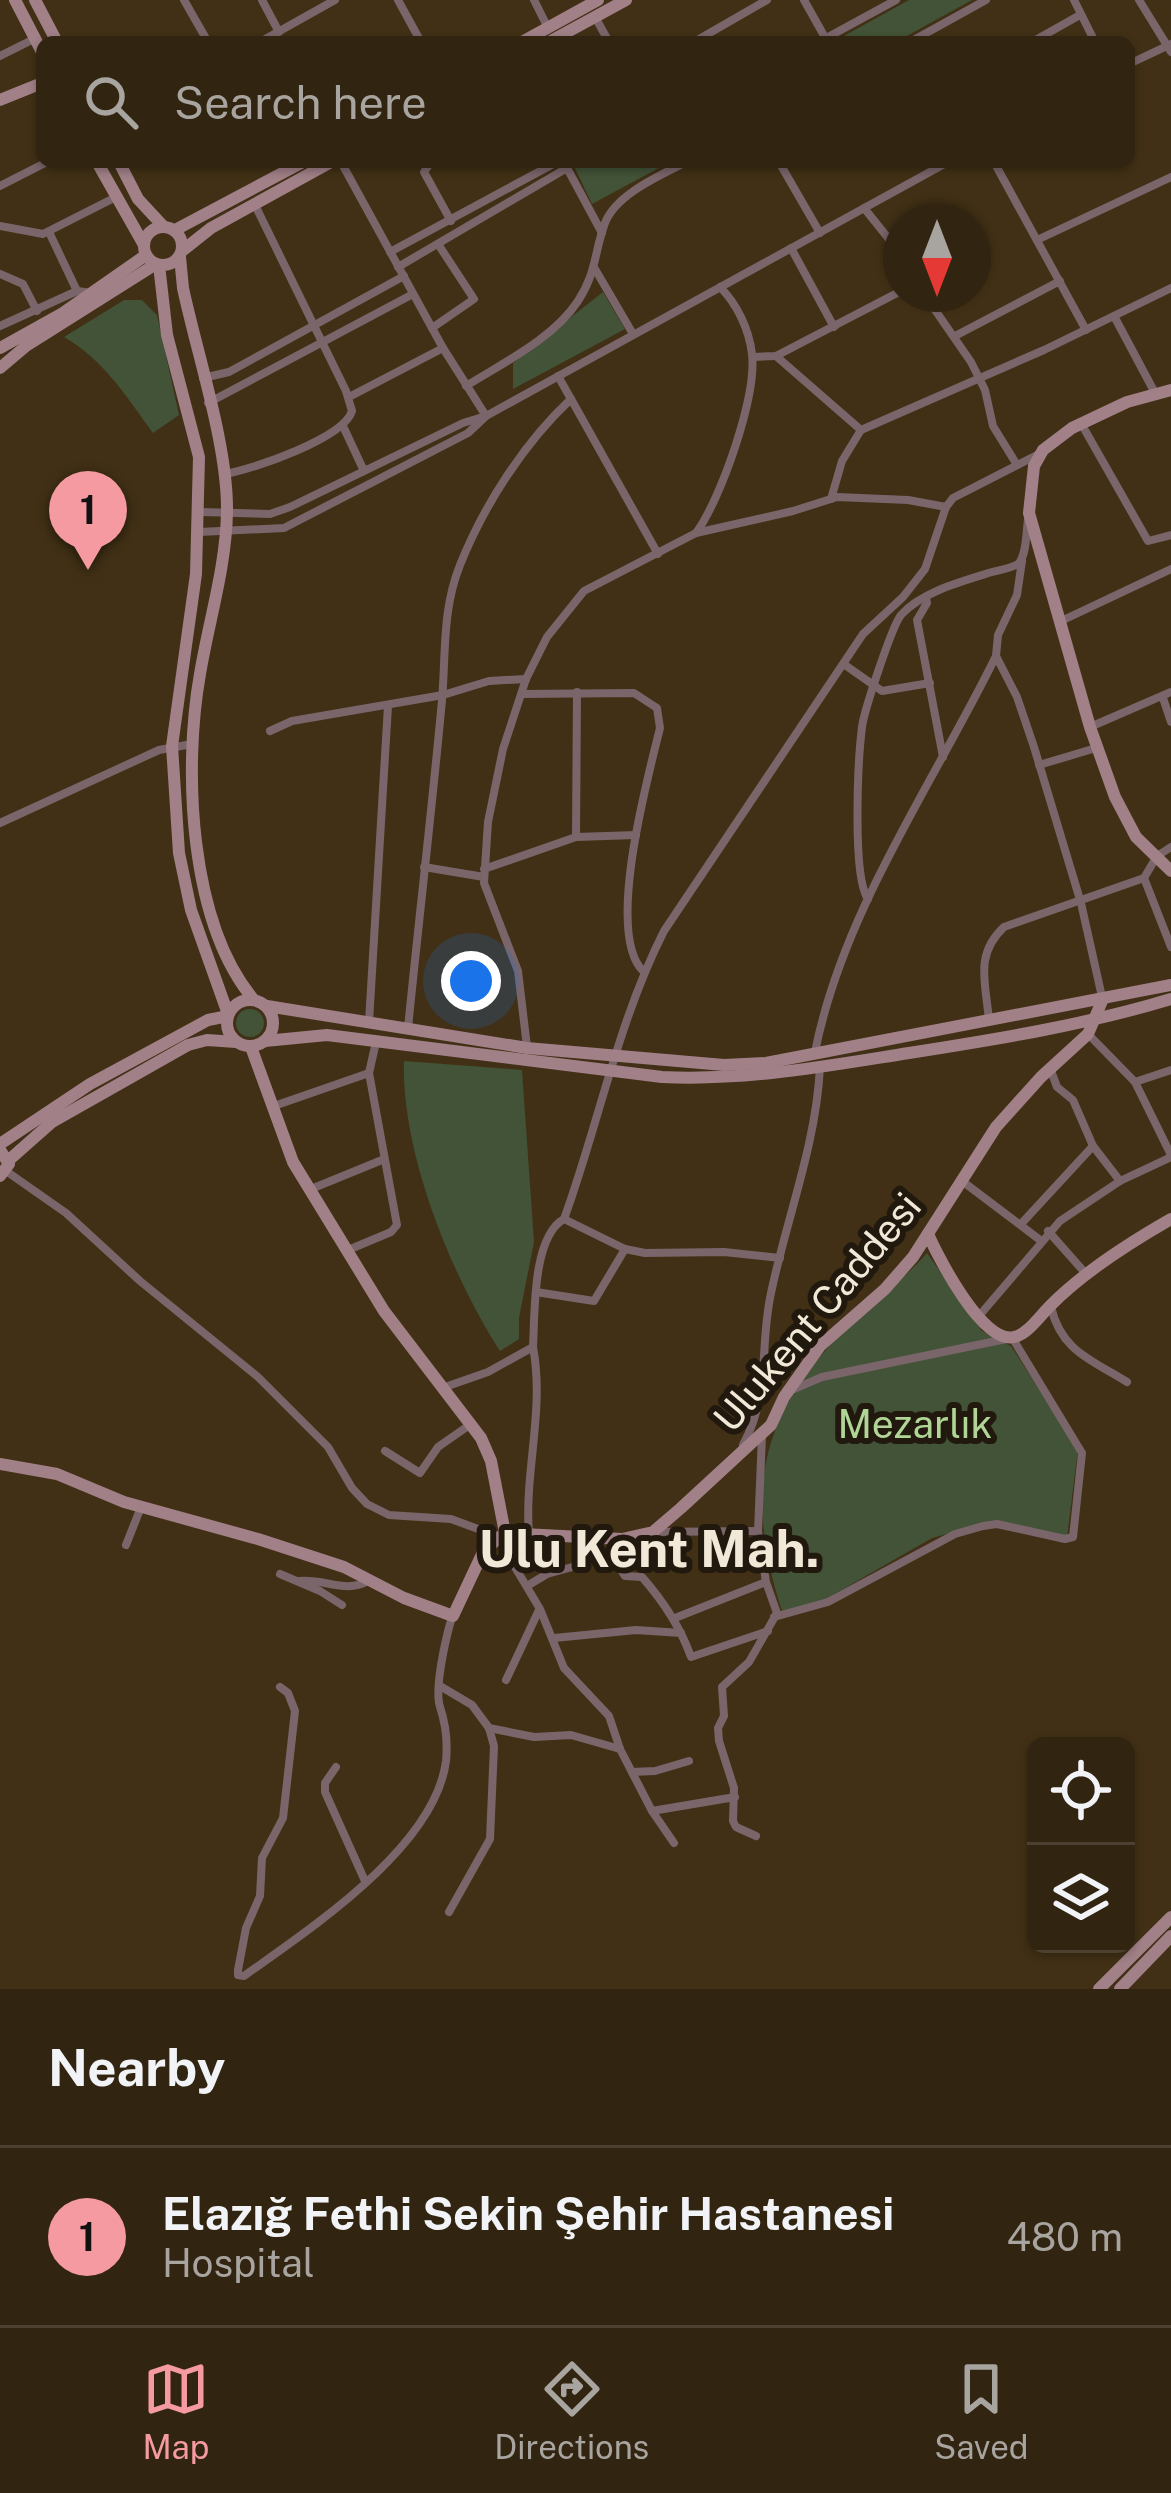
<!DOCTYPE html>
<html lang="en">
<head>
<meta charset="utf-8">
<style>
	:root { --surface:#312410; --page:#3d301e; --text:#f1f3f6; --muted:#a8a49f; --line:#4c4130; --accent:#f49aa0 }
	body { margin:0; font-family:"Public Sans",sans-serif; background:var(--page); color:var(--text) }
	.controls { position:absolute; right:36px; bottom:36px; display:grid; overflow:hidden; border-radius:18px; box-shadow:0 3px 9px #0004 }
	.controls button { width:108px; height:108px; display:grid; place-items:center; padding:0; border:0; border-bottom:3px solid var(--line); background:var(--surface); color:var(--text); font:60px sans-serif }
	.compass { position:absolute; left:883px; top:204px; width:108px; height:108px; border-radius:50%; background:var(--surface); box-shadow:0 3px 9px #0004; rotate:180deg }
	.you { position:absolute; left:471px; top:981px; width:42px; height:42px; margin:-30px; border:9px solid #fff; border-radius:50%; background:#1a73e8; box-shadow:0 0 0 18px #1a73e833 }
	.badge { display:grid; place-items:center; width:78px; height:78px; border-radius:50%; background:var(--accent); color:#111; font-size:39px; font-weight:700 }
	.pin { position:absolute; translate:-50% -99px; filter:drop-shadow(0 3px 6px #0008) }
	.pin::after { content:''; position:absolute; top:63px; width:42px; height:36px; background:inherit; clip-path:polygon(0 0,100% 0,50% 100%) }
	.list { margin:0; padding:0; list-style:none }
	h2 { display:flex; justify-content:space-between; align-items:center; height:156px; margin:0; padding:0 48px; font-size:51px }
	h2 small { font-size:39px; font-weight:400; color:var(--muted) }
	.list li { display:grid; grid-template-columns:78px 1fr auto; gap:36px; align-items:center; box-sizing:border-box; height:180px; padding:0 48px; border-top:3px solid var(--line) }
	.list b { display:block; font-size:45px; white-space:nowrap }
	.list p { margin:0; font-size:39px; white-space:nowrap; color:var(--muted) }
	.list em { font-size:39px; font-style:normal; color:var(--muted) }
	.icon { flex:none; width:66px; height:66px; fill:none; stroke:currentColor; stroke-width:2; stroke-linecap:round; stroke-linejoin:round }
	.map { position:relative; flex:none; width:1171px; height:1989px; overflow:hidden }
	.search { position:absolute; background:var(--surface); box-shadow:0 3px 9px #0004; left:36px; right:36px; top:36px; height:132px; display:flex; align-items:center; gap:30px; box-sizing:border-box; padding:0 42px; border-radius:18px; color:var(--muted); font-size:45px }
	.sheet { height:336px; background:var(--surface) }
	nav { display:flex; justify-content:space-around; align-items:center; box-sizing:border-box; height:168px; border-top:3px solid var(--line); background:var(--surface); font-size:33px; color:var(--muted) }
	nav a { display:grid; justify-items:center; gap:6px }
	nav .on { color:var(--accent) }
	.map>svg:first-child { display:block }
	.green { fill:#425337 }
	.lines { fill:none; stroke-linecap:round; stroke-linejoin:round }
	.street { stroke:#7a656a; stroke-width:8 }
	.secondary { stroke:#a18088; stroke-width:12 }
	.labels { text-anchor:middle; stroke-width:12; stroke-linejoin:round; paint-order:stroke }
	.street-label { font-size:39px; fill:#f2e8d8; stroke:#21190e }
	.park-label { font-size:39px; fill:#b0d597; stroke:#21190e }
	.district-label { font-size:51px; font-weight:bold; fill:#f2e8d8; stroke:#21190e }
</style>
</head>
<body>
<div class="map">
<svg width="1171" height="1989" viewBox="0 0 1171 1989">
	<rect width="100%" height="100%" fill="#413015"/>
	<g class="green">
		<path d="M909,0H972L896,42H833Z"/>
		<path d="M572,162H670L592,204Z"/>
		<path d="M603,292L625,329L513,389V363Z"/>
		<path d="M124,300H142L157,315L179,415L153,433C126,396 104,360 64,337Z"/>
		<circle cx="250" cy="1023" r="14"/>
		<path d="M404,1061L522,1070L534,1242L519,1318V1339L500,1351C451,1275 401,1152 404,1061Z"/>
		<path d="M927,1253L982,1331L1011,1346L1078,1449L1067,1538L997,1520L932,1538L824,1600L783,1614C739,1481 764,1403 866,1309C887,1290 908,1275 927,1253Z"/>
	</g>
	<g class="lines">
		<g class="street">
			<path d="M184,0L208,42"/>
			<path d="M262,0L279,32"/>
			<path d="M398,0L421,42"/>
			<path d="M534,0L548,28"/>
			<path d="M804,0L827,41"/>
			<path d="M1074,0L1095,42"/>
			<path d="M1139,0L1171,52"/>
			<path d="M595,17L609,42"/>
			<path d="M260,42L335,0"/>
			<path d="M694,42L767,0"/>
			<path d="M819,42L896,0"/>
			<path d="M910,42L986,0"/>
			<path d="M1032,42L1080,15"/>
			<path d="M0,56L34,39"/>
			<path d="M1129,64L1171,44"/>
			<path d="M341,162L443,348L486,416"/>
			<path d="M431,162L424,172L451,221"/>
			<path d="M779,162L820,233"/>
			<path d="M994,162L1086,330"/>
			<path d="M0,186L47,162"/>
			<path d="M864,208L901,254"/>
			<path d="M0,226L43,234L116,197"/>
			<path d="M49,232L77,291"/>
			<path d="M1037,240L1171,177"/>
			<path d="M791,248L834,327"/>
			<path d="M390,252L557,162"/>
			<path d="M398,267L567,168L602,233"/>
			<path d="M595,269L633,334"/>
			<path d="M0,274L23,284L37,311"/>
			<path d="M924,294L971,362L985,390L993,426L1017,465"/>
			<path d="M1114,316L1155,393"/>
			<path d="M0,326L77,291L92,293"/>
			<path d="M432,328L474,299L438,244"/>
			<path d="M955,336L1060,281"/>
			<path d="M776,356L861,430"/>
			<path d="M753,357L776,356L901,291"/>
			<path d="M203,378L229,372L404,276"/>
			<path d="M466,386C503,363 554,338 578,301C597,272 594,252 605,223C616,194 661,175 686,162"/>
			<path d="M349,397L443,348"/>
			<path d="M571,399L658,554"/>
			<path d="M208,403L413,294"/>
			<path d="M1082,425L1148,541L1171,535"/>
			<path d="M343,426L364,471"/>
			<path d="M225,474C254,469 344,438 352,411L346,391L255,205"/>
			<path d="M831,499L842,461L861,430L1044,350L1171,288"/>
			<path d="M200,512L270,514L290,507L463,423L486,416L948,162"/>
			<path d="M199,532L284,528L468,433L485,417"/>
			<path d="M696,533L793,511L837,497L908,500L946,507"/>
			<path d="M1022,561L1017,595L998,635L996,656L1017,697L1034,747L1081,903L1102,997"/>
			<path d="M926,598L927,603L917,620L943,757"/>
			<path d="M1059,622L1171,569"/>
			<path d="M845,665L882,691L930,683"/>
			<path d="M522,694L634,693L657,708L660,728C648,777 604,936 644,972"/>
			<path d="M1163,698L1171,722"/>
			<path d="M1090,727L1171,692"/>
			<path d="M270,731L292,721L443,695L489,681L526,679"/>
			<path d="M1039,765L1096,748"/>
			<path d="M0,823L159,750L192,744"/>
			<path d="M576,837L577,692"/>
			<path d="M424,867L484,877"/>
			<path d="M484,869L576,837L636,835"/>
			<path d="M1144,878L1171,947"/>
			<path d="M868,899C852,877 858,759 862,727C864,711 892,626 901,615C921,592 963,581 992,572C999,570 1012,568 1018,564C1027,556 1026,531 1028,520"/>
			<path d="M989,1021C986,983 974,955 1004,927L1144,878L1157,856L1171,847"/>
			<path d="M369,1022L388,706"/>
			<path d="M408,1028C419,918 432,809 442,700C446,653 442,610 460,565C484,505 524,443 571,399L558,376"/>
			<path d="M1088,1034L1135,1082L1171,1155"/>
			<path d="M527,1047L518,971L484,883L488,822L503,749L526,679L547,637L584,591L696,533C721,499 757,396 752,354C749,329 737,304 720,287"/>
			<path d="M815,1052C843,911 932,786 995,658"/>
			<path d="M1050,1068L1057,1087L1073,1100L1093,1146L1120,1181"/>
			<path d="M1135,1082L1171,1070"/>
			<path d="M274,1106L369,1073"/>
			<path d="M6,1171L66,1213L140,1281L258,1377L328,1447L352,1488L367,1504L389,1515L451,1519L497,1536"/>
			<path d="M962,1181L1040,1240"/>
			<path d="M311,1189L382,1160"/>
			<path d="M564,1219L625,1249L645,1253L724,1252L780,1258"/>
			<path d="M1021,1224L1093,1146"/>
			<path d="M1048,1231L1087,1275"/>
			<path d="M348,1250L391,1232L397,1225L369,1073L376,1042"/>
			<path d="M536,1292L594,1301L625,1249"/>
			<path d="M1051,1307C1061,1351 1092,1360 1127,1382"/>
			<path d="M979,1316L1060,1221L1120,1181L1171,1157"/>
			<path d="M445,1387L488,1372L533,1347C535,1314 532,1237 564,1219C599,1123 617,1024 664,931L863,634L903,597L925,569L946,507L953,498L1041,453"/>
			<path d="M794,1389L822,1377L1006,1339"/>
			<path d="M743,1445C771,1393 759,1348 771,1293C787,1217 816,1145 820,1067"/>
			<path d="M385,1451L420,1473L438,1447L471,1424"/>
			<path d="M653,1532L758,1531"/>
			<path d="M505,1534L506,1552L540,1609L564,1668L609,1716L620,1749L652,1811L735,1797"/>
			<path d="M529,1534C524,1472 545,1410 533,1347"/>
			<path d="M610,1539L614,1559L625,1576L642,1577C664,1602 680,1626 691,1657L768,1631"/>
			<path d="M126,1545L141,1507"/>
			<path d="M280,1574L320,1591L342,1605"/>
			<path d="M299,1581C324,1578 345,1594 368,1581"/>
			<path d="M527,1586L547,1574L583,1564"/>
			<path d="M774,1617L828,1602L955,1534L983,1526L997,1524L1065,1539L1073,1537L1082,1453L1013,1339"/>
			<path d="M675,1618L766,1582"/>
			<path d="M554,1638L636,1630L681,1633"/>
			<path d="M506,1680L539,1610"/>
			<path d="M440,1686L472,1705L489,1728L494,1746L490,1839L449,1912"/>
			<path d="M280,1687L288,1693L295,1711L283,1818L262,1858L260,1896L246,1928L238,1970V1975L244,1976C311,1928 435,1847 446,1761C448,1741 446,1725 440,1707C434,1688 446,1637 452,1617"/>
			<path d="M489,1728L534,1737L571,1735L620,1749"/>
			<path d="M336,1767L325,1783V1792L365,1881"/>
			<path d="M632,1772L655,1771L689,1761"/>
			<path d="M652,1811L674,1843"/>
			<path d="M756,1836L736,1827L733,1821L734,1788L719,1741L718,1728L724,1716L722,1687L749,1662L777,1613L766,1582L758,1531L762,1436"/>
		</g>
		<g class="secondary">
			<path d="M15,0L42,52"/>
			<path d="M35,0L57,42"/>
			<path d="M522,42L598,0"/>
			<path d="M549,42L626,0"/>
			<path d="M0,100L42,83"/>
			<path d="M97,162L144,245"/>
			<path d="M119,162L138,199L164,227"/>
			<circle cx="163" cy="246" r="19"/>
			<path d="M175,230L303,162"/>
			<path d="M182,251L211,228L331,162"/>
			<path d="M180,257L183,288C197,354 228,446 227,512C226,567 209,620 200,674C183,769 189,923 254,1000"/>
			<path d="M159,265L167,335L199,457L196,574L172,746L179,853L191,910L228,1014"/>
			<path d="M0,348L63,313L146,255"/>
			<path d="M0,368L26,346L156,264"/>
			<path d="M1171,390L1127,402L1072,428L1043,450L1034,466L1029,513L1090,727L1115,797L1136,837L1171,871"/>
			<circle cx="250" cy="1023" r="23"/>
			<path d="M267,1006L527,1048L724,1065L766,1063L1171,985"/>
			<path d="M265,1041L327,1035L662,1077C747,1081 826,1066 909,1053C998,1039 1085,1025 1171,999"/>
			<path d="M251,1047L293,1162L384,1311L481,1438L491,1461L505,1533L622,1539L653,1532L681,1508L771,1425L784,1397L820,1346L885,1289L913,1257L996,1127L1041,1077L1088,1034L1102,1001"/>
			<path d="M0,1144L90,1084L208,1020L228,1016"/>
			<path d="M0,1150L9,1164L0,1176"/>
			<path d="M9,1160L52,1122L188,1045L207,1040L236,1042"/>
			<path d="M928,1234C938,1257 983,1345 1014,1337C1027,1335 1040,1316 1049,1307C1083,1272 1129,1243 1171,1219"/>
			<path d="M0,1464L57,1474L124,1502L258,1539L344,1567L404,1598L453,1616L484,1550L505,1533"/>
			<path d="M1099,1989L1171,1917"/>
			<path d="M1120,1989L1171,1936"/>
		</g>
	</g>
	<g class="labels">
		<g class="street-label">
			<text transform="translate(817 1312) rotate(-50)" y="14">Ulukent Caddesi</text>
		</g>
		<g class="park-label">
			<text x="915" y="1438">Mezarlık</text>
		</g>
		<g class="district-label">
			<text x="649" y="1567">Ulu Kent Mah.</text>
		</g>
	</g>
</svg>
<div class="controls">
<button><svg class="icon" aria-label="locate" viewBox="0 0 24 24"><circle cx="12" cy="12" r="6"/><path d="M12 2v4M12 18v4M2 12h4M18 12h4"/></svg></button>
<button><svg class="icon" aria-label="layers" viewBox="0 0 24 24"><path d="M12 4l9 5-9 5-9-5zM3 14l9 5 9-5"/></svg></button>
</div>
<svg class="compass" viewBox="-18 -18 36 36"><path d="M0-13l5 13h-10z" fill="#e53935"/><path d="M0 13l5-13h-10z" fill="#a8a49f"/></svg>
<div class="you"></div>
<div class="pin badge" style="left:88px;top:570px">1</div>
<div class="search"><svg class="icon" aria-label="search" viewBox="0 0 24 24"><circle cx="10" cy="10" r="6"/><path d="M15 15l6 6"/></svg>Search here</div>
</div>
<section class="sheet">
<h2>Nearby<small></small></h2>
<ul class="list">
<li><span class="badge">1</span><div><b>Elazığ Fethi Sekin Şehir Hastanesi</b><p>Hospital</p></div><em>480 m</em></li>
</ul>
</section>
<nav>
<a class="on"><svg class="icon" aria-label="map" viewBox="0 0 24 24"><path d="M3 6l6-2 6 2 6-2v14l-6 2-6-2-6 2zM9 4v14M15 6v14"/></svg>Map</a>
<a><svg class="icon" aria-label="directions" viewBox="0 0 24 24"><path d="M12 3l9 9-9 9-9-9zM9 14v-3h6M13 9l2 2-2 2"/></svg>Directions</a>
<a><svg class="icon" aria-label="saved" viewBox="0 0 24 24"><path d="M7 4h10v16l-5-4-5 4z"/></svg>Saved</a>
</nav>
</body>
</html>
